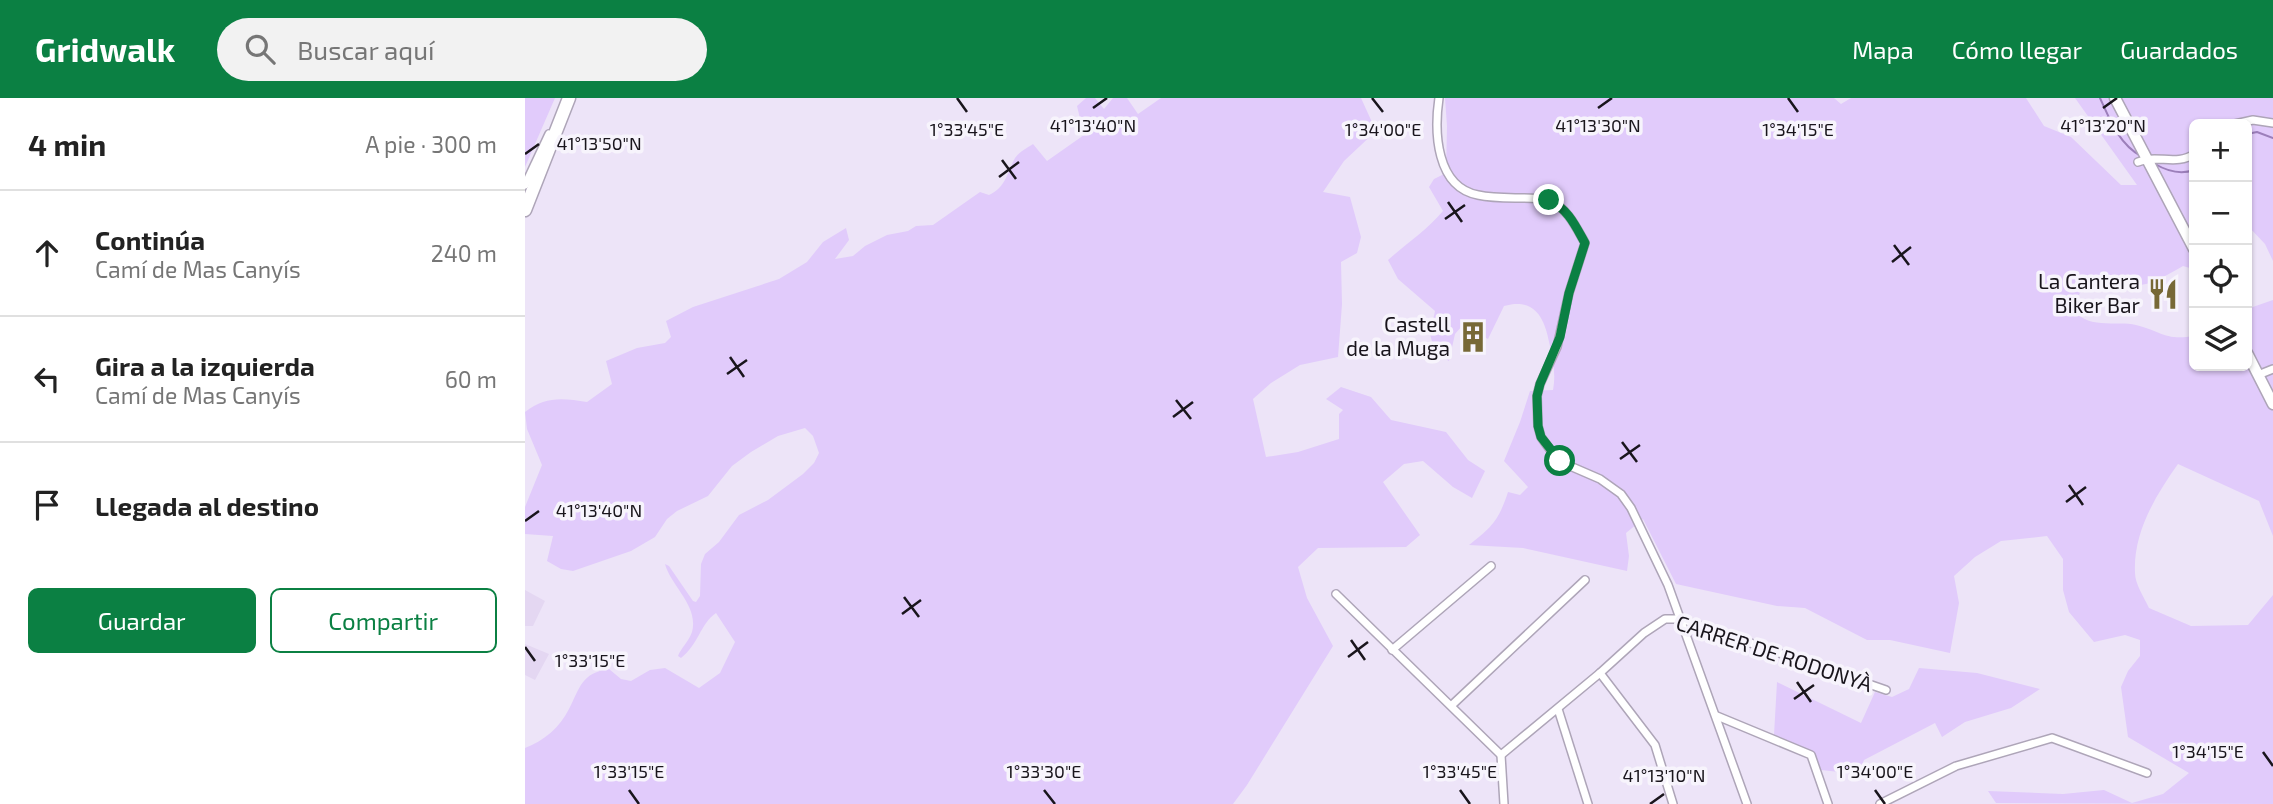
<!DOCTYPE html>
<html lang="es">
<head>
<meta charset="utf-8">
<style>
	:root { --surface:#fff; --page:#f2f2f2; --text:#222; --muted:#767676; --line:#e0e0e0; --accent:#0b8043 }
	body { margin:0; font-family:"Exo 2",sans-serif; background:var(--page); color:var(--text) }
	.controls { position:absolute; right:21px; top:21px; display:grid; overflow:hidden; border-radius:10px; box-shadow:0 2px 5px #0004 }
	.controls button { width:63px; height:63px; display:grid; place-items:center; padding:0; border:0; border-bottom:2px solid var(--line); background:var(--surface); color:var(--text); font:35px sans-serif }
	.stop { position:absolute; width:21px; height:21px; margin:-16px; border:5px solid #0b8043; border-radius:50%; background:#fff }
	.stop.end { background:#0b8043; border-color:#fff; box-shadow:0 2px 7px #0008 }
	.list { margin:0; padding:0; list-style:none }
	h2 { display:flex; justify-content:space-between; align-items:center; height:91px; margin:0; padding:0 28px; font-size:30px }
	h2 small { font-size:23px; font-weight:400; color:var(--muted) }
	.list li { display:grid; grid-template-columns:46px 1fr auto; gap:21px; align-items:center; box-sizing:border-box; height:126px; padding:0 28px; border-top:2px solid var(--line) }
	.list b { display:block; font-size:26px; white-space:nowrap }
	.list p { margin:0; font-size:23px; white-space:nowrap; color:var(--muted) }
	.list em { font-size:23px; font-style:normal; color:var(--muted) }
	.actions { display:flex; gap:14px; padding:21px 28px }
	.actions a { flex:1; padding:16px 0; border:2px solid var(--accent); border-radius:10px; text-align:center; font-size:24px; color:var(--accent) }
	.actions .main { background:var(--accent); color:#fff }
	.icon { flex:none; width:38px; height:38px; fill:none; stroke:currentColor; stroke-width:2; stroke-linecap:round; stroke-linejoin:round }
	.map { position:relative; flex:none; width:1748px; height:706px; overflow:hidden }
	header { display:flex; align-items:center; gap:42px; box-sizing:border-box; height:98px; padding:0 35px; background:var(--accent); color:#fff }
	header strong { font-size:33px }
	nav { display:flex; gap:38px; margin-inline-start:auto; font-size:24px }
	.search { width:490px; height:63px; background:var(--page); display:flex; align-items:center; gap:18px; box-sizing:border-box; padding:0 24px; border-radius:38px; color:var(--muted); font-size:26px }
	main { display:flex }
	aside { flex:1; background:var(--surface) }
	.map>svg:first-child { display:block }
	.built { fill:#e4d7f2 }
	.green { fill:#e1cbfb }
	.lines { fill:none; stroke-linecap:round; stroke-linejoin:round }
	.stream { stroke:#9c7fba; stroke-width:2 }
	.street-casing { stroke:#aea5b8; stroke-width:10 }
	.secondary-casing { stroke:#aea5b8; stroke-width:13 }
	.primary-casing { stroke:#aea5b8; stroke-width:15 }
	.street { stroke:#fff; stroke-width:7 }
	.secondary { stroke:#fff; stroke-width:10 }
	.primary { stroke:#fff; stroke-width:12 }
	.route { stroke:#0b8043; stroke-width:9 }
	.ticks { fill:none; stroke:#19151c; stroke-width:2.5 }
	.labels { text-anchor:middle; stroke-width:7; stroke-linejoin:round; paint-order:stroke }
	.poi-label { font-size:21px; fill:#19151c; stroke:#f7f4fc; text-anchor:end }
	.street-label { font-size:21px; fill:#19151c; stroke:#f7f4fc }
	.ticks-label { font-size:18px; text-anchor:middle; fill:#19151c; stroke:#f7f4fc; stroke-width:7; stroke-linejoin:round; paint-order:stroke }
</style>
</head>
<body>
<header>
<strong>Gridwalk</strong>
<div class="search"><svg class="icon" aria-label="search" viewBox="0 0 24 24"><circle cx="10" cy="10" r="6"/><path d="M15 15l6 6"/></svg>Buscar aquí</div>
<nav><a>Mapa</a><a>Cómo llegar</a><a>Guardados</a></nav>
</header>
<main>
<aside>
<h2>4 min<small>A pie · 300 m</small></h2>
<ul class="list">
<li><svg class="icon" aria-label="ahead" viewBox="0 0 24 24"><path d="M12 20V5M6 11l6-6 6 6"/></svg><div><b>Continúa</b><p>Camí de Mas Canyís</p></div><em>240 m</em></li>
<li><svg class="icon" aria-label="left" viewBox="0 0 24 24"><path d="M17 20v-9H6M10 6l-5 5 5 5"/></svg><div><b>Gira a la izquierda</b><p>Camí de Mas Canyís</p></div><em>60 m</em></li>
<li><svg class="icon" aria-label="arrive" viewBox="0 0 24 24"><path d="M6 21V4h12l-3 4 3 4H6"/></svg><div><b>Llegada al destino</b></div></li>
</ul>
<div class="actions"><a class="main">Guardar</a><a>Compartir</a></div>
</aside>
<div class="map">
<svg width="1748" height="706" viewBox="0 0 1748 706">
	<rect width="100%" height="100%" fill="#ede4f8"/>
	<g class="built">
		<path d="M0,492L20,503L8,528H0Z"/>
		<path d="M0,546L24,556L10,582L0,577Z"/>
	</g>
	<g class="green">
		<path d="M0,0H30L0,69Z"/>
		<path d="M561,0H570L579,11L588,0H602L613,16L636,0H836L851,33L819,63L798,94L825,99L836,139L832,155L816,164L817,206L813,259L775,267L746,285L728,301L741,359L773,354L814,341V316L818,312L801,301L816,289L846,299L866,322L921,334L943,362L960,373L947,400L928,389L898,363L879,366L858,384L895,437L881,449L793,450L773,469L782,500L808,548L722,687L708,706H0V650C19,643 35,629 44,611C55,590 56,575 84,571L96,581L106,583L125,572L140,570L174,590L195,575L210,544L191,515C175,526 174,546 156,560L153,558C156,550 164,543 167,534C174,508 146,488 140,466L144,468L168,503L171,504L175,498L176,466L180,456L194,444L214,417L243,402L278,376L289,365L294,355L288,338L280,330L253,338L226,354L207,368L183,398L152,413L142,421L130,439L106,453L48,473L36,471L22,463L28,438L0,436V409L17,367L2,331L0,314C20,298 38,300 62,304L87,286L81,263L112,250L140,245L146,239L141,223L168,209L254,181L282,164L298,144L321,130L324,142L310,161L328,158L340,148L362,137L383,133L391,128L408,127L455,94L464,97C481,89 482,75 490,60C494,54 502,50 508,46L522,63L559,37L552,8Z"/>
		<path d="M920,0H1309L1316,6L1326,0H1501L1519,28L1546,39L1596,87H1612L1550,0H1748V163L1740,146L1722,127V26H1669V180L1665,170L1658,168C1621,189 1617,192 1574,182L1555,195L1547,208C1558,233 1593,222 1611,227C1636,233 1640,243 1669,238V268H1722V211L1748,202V438L1734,403L1653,366C1631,397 1608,434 1610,475C1610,486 1619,499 1624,510L1666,528L1723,527L1748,497V706L1471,705L1463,693L1538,696L1579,692L1607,705L1638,696L1664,675L1603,639L1596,589L1603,573L1615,558V542L1600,537L1569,544L1544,514L1538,492V461L1522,438L1476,443L1450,459L1429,478L1434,505L1425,555L1365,542H1342L1280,510L1252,508L1151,486L1118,421L1101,435L1104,458L1102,473L998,450L944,447C967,429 974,422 983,394L995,397L1003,389L979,363L995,324L1005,293L1028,292C1031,276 1028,263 1025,248C1020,221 1011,199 979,208L963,241L937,228L930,236L924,263L910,255L905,236L910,213L873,181L863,162C882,145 902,132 918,113L904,89L909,81L921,75L922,28Z"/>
		<path d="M1394,570L1452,575L1515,591L1486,610L1440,624L1417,639L1410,625L1339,662L1333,676L1296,672L1289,655L1249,637L1252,584L1336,625L1350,594L1367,599L1384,591Z"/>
	</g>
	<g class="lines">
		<g class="stream">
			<path d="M1575,0C1585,22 1594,46 1616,58"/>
			<path d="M1722,36L1732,34L1748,40"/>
			<path d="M1630,66C1642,73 1655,77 1669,72"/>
		</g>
		<defs>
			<g id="street">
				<path d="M914,0C909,34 911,89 953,97C976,102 1000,98 1024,102C1043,111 1050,127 1060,145L1044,195L1032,249L1015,286L1012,298L1013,328L1016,339L1029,357L1045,368L1075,381L1096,396L1106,410L1143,487L1222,706"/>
				<path d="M1710,26L1728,22L1748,25"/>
				<path d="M1613,64C1631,56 1652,68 1669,56"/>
				<path d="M0,87L24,36"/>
				<path d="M1733,277L1748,271"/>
				<path d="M811,496L976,657L979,706"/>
				<path d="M867,552L966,468"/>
				<path d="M1075,575L1130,647L1148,706"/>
				<path d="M927,607L1060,482"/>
				<path d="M1033,611L1063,706"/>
				<path d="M1192,618L1286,657L1303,706"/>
				<path d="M976,657L1075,575L1119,535L1140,521H1156L1361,592"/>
				<path d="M1355,706L1431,668L1527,640L1622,675"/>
			</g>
			<g id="secondary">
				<path d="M1590,0L1669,151"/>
				<path d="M1722,255L1748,306"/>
			</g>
			<path id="primary" d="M0,112L44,0"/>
		</defs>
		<use href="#street" class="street-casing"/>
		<use href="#secondary" class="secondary-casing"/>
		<use href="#primary" class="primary-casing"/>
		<use href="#street" class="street"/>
		<use href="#secondary" class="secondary"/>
		<use href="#primary" class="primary"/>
	</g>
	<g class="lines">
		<path class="route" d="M1024,102C1043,111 1050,127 1060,145L1044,195L1035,239L1015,286L1012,298L1013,328L1016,339L1035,363"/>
	</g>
	<path class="ticks" d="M432,0L442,14M847,0L858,14M1263,0L1273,14M568,10L582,0M1073,10L1087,0M1578,10L1592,0M0,56L14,46M477,62L491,81M474,79L494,64M923,104L937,124M920,121L940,107M1369,147L1384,167M1367,164L1386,149M205,259L219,279M202,276L222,262M651,302L666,321M648,319L668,304M1097,344L1112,364M1095,361L1115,347M1544,387L1558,407M1541,404L1561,389M0,423L14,413M379,499L394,519M377,516L396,502M826,542L840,562M0,549L10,563M823,559L843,544M1272,584L1286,604M1269,601L1289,587M1738,654L1748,668M104,692L114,706M519,692L530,706M935,692L945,706M1350,692L1360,706M1125,706L1139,696"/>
	<defs>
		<symbol id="restaurant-bare" viewBox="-9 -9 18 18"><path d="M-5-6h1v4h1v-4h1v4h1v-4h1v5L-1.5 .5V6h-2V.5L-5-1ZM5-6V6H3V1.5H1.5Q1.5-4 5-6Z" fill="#776836" stroke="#f7f4fc" stroke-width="2.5" paint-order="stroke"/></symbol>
		<symbol id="building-bare" viewBox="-9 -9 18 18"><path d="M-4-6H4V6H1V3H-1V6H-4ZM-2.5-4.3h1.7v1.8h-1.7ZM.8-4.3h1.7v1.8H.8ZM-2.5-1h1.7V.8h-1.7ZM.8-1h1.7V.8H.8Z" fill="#776836" stroke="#f7f4fc" stroke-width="2.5" paint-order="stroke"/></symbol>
	</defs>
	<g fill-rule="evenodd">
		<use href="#restaurant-bare" x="1616" y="174" width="44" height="44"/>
		<use href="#building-bare" x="926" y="217" width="44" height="44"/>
	</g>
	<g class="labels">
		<g class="poi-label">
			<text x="1615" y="191">La Cantera<tspan x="1615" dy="24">Biker Bar</tspan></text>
			<text x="925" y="234">Castell<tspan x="925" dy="24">de la Muga</tspan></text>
		</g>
		<g class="street-label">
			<text transform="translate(1249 556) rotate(18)" y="7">CARRER DE RODONYÀ</text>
		</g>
	</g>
	<g class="ticks-label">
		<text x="568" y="34">41°13'40"N</text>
		<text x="1073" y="34">41°13'30"N</text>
		<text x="1578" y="34">41°13'20"N</text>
		<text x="442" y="38">1°33'45"E</text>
		<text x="858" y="38">1°34'00"E</text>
		<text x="1273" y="38">1°34'15"E</text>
		<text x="74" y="52">41°13'50"N</text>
		<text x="74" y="419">41°13'40"N</text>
		<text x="65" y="569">1°33'15"E</text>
		<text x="1683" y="660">1°34'15"E</text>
		<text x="104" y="680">1°33'15"E</text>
		<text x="519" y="680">1°33'30"E</text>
		<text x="935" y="680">1°33'45"E</text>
		<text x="1350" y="680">1°34'00"E</text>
		<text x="1139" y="684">41°13'10"N</text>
	</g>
</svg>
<div class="controls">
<button>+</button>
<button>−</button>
<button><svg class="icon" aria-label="locate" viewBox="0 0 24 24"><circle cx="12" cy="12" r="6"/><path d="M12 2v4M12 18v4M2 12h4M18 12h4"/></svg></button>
<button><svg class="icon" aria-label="layers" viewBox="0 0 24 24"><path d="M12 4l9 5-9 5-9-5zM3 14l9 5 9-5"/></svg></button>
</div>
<div class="stop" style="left:1035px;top:363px"></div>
<div class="stop end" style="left:1024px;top:102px"></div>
</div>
</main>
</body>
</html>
